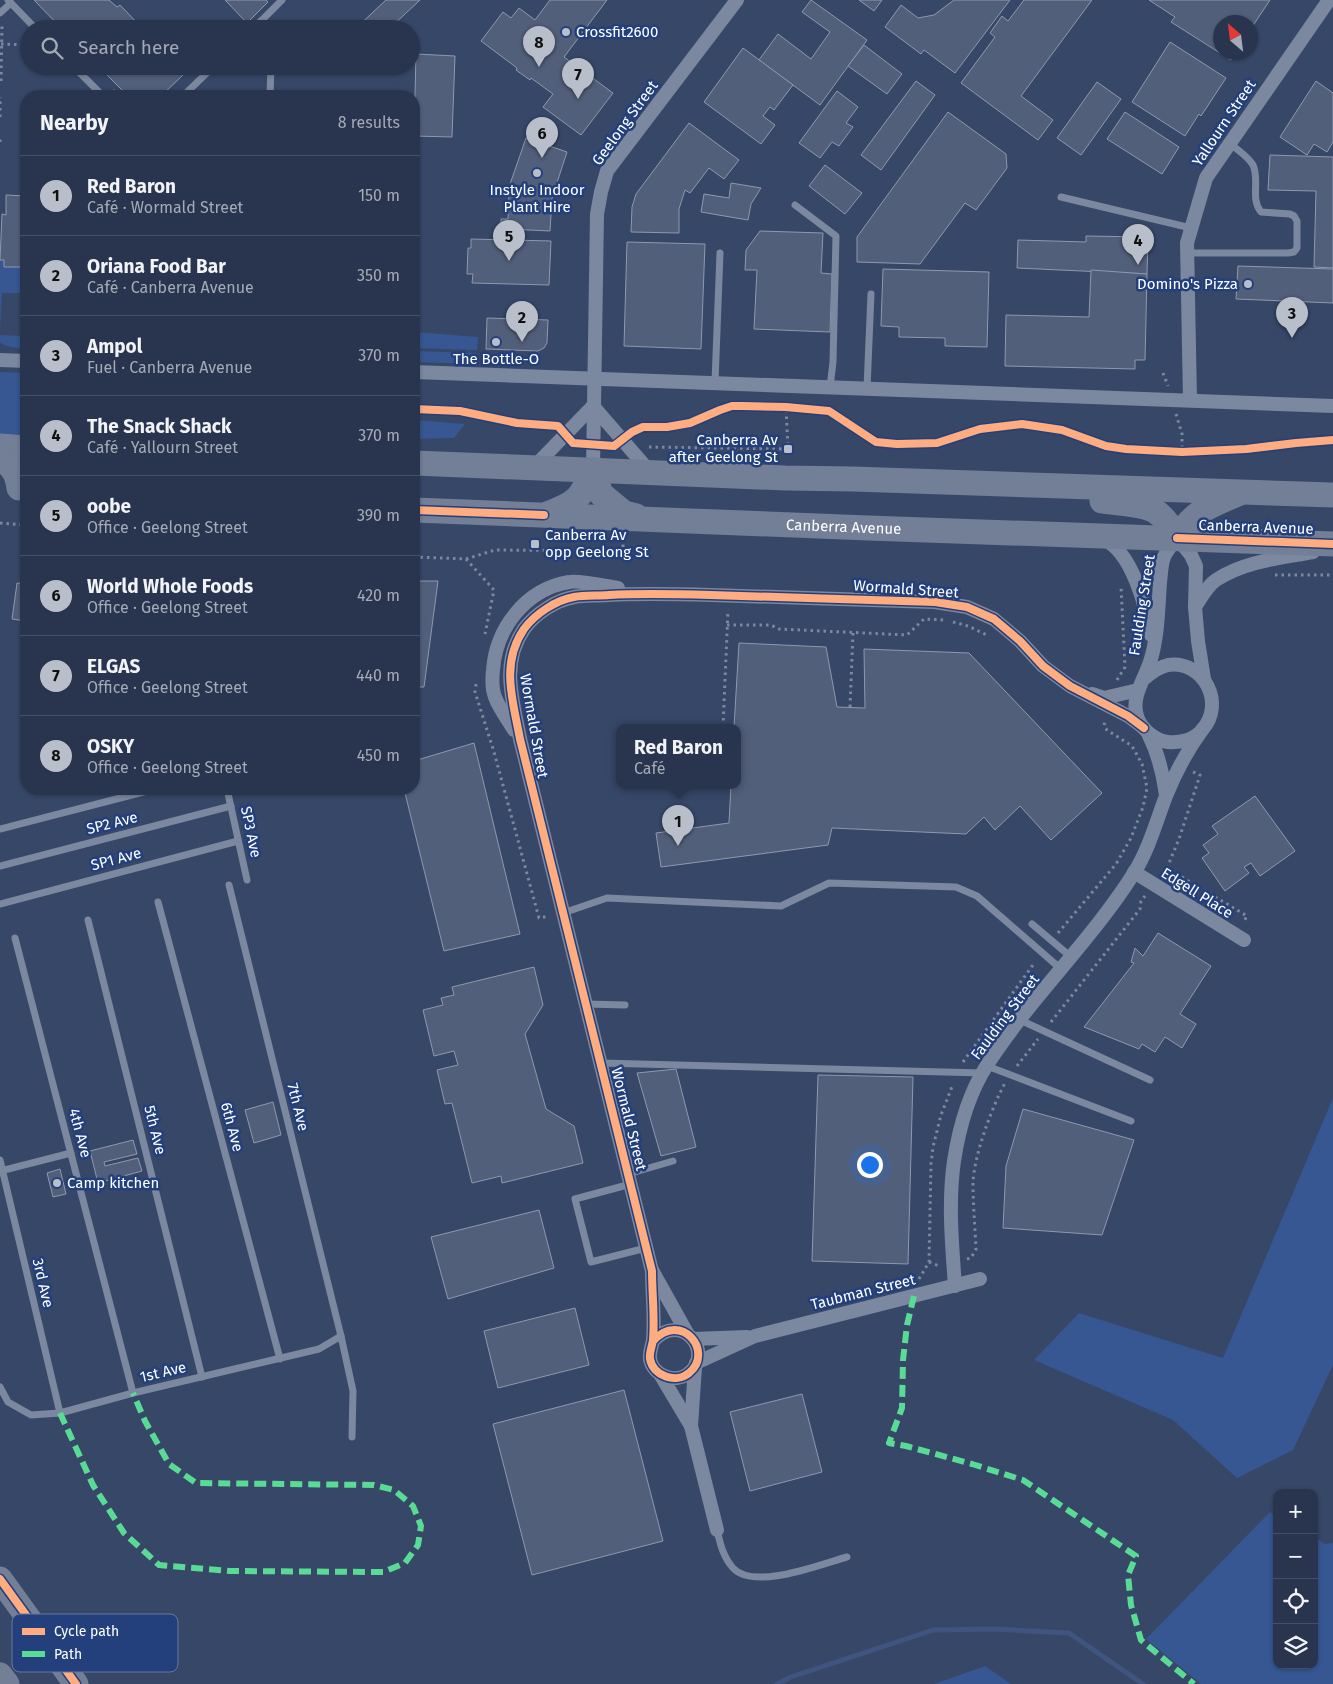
<!DOCTYPE html>
<html lang="en">
<head>
<meta charset="utf-8">
<style>
	:root { --surface:#29354e; --page:#354058; --text:#f1f3f6; --muted:#a5abb6; --line:#455066; --accent:#b9bfca }
	body { margin:0; font-family:"Fira Sans",sans-serif; background:var(--page); color:var(--text) }
	.controls { position:absolute; right:15px; bottom:15px; display:grid; overflow:hidden; border-radius:10px; box-shadow:0 1px 4px #0004 }
	.controls button { width:45px; height:45px; display:grid; place-items:center; padding:0; border:0; border-bottom:1px solid var(--line); background:var(--surface); color:var(--text); font:25px sans-serif }
	.compass { position:absolute; left:1213px; top:15px; width:45px; height:45px; border-radius:50%; background:var(--surface); box-shadow:0 1px 4px #0004; rotate:332deg }
	.you { position:absolute; left:869px; top:1164px; width:18px; height:18px; margin:-12px; border:4px solid #fff; border-radius:50%; background:#1a73e8; box-shadow:0 0 0 8px #1a73e833 }
	.badge { display:grid; place-items:center; width:32px; height:32px; border-radius:50%; background:var(--accent); color:#111; font-size:16px; font-weight:700 }
	.pin { position:absolute; translate:-50% -41px; filter:drop-shadow(0 1px 2px #0008) }
	.pin::after { content:''; position:absolute; top:26px; width:18px; height:15px; background:inherit; clip-path:polygon(0 0,100% 0,50% 100%) }
	.popup { position:absolute; left:616px; top:724px; width:125px; height:65px; box-sizing:border-box; display:grid; place-content:center; border-radius:10px; background:var(--surface); filter:drop-shadow(0 1px 4px #0005); font-size:16px; white-space:nowrap; color:var(--muted) }
	.popup b { font-size:19px; color:var(--text) }
	.popup::after { content:''; position:absolute; left:50%; top:100%; margin-left:-10px; border:10px solid transparent; border-top-color:var(--surface) }
	.list { margin:0; padding:0; list-style:none }
	h2 { display:flex; justify-content:space-between; align-items:center; height:65px; margin:0; padding:0 20px; font-size:21px }
	h2 small { font-size:16px; font-weight:400; color:var(--muted) }
	.list li { display:grid; grid-template-columns:32px 1fr auto; gap:15px; align-items:center; box-sizing:border-box; height:80px; padding:0 20px; border-top:1px solid var(--line) }
	.list b { display:block; font-size:19px; white-space:nowrap }
	.list p { margin:0; font-size:16px; white-space:nowrap; color:var(--muted) }
	.list em { font-size:16px; font-style:normal; color:var(--muted) }
	.icon { flex:none; width:28px; height:28px; fill:none; stroke:currentColor; stroke-width:2; stroke-linecap:round; stroke-linejoin:round }
	.map { position:relative; flex:none; width:1333px; height:1684px; overflow:hidden }
	.search { position:absolute; background:var(--surface); box-shadow:0 1px 4px #0004; left:20px; top:20px; width:400px; height:55px; display:flex; align-items:center; gap:12px; box-sizing:border-box; padding:0 18px; border-radius:28px; color:var(--muted); font-size:19px }
	.panel { position:absolute; background:var(--surface); box-shadow:0 1px 4px #0004; left:20px; top:90px; width:400px; height:705px; border-radius:20px }
	.map>svg:first-child { display:block }
	.green { fill:#365792 }
	.lines { fill:none; stroke-linecap:round; stroke-linejoin:round }
	.stream { stroke:#3f5580; stroke-width:5 }
	.building { fill:#525f7a; stroke:#8f99ad; fill-rule:evenodd }
	.path { stroke:#7b889f; stroke-width:3; stroke-dasharray:2.5 4; stroke-linecap:butt }
	.lane { stroke:#7b889f; stroke-width:7 }
	.street { stroke:#7b889f; stroke-width:14 }
	.highway { stroke:#737e97; stroke-width:25 }
	.quiet { stroke:#5adb95; stroke-width:6; stroke-dasharray:12 6; stroke-linecap:butt }
	.cycleway-casing { stroke:#23407c; stroke-width:11 }
	.cycleway { stroke:#ffac80; stroke-width:8 }
	.poi-dot { fill:#b9bfca; stroke:#23407c; stroke-width:2 }
	.labels { text-anchor:middle; stroke-width:5; stroke-linejoin:round; paint-order:stroke }
	.poi-label { font-size:15px; fill:#fff; stroke:#23407c; text-anchor:start }
	.street-label { font-size:15px; fill:#fff; stroke:#23407c }
	.key { fill:#23407c; stroke:#6579a3; stroke-width:1 }
	.key-label { font-size:14px; fill:#fff }
</style>
</head>
<body>
<div class="map">
<svg width="1333" height="1684" viewBox="0 0 1333 1684">
	<rect width="100%" height="100%" fill="#374768"/>
	<g class="green">
		<path d="M0,260H4V267H26V293H2L0,331Z"/>
		<path d="M414,332L478,337L477,350L414,348Z"/>
		<path d="M0,335L23,336V348C14,348 8,347 0,343Z"/>
		<path d="M414,351L476,353V364L414,362Z"/>
		<path d="M0,372L26,373V434L0,436Z"/>
		<path d="M414,420L465,424L454,438L414,439Z"/>
		<path d="M1333,1098V1365L1293,1450L1237,1478L1173,1420L1034,1360L1079,1313L1223,1358Z"/>
		<path d="M1270,1512L1277,1516V1665H1314V1537L1325,1544L1333,1543V1684H1201L1146,1639Z"/>
		<path d="M985,1666L1011,1684H934Z"/>
	</g>
	<g class="lines">
		<path class="stream" d="M777,1684L791,1677L933,1630L995,1629L1069,1633L1143,1684"/>
	</g>
	<g class="building">
		<path d="M34,0H109L117,7L120,5L143,29H62Z"/>
		<path d="M225,0H266L268,2L247,23Z"/>
		<path d="M386,0H420L389,29H355Z"/>
		<path d="M550,0H607L564,57L613,93L581,135L543,107L553,94L531,78L530,80L516,70L517,68L481,41L503,12L511,18L519,8L535,20ZM528,32L551,49L546,56L523,38Z"/>
		<path d="M811,0L867,40L820,105L759,60L778,34L811,59L830,32L802,12Z"/>
		<path d="M859,0H882L874,11Z"/>
		<path d="M954,0H1010L955,73L924,50L921,54L885,27L901,5L918,18L934,15Z"/>
		<path d="M1024,0H1092L1021,96L1053,120L1038,140L961,83L995,37L990,33L1002,16L1008,21Z"/>
		<path d="M1149,0H1270L1250,30V22H1220V52H1236L1231,60L1171,22L1175,17Z"/>
		<path d="M1170,42L1226,78L1201,116L1199,114L1185,136L1132,102Z"/>
		<path d="M864,45L902,74L887,94L848,66Z"/>
		<path d="M743,48L793,85L774,110L770,107L763,116L775,125L761,144L704,102Z"/>
		<path d="M416,54L455,56L452,137L414,136Z"/>
		<path d="M98,66H180L178,70L183,75L161,96H128Z"/>
		<path d="M916,81L935,95L881,170L861,155Z"/>
		<path d="M1316,81L1333,93V142L1327,152L1314,144L1307,155L1280,137Z"/>
		<path d="M1097,82L1121,99L1081,155L1057,138Z"/>
		<path d="M837,91L858,107L846,123L853,127L839,146L832,142L820,158L799,143Z"/>
		<path d="M948,112L1006,154L1007,168L976,210L965,203L920,264L857,262V237Z"/>
		<path d="M1125,112L1179,147L1162,174L1107,139Z"/>
		<path d="M689,123L739,160L724,179L709,168L690,193L685,190L679,209V233L631,232L632,207L636,194Z"/>
		<path d="M526,138L567,152L552,198L550,231L508,229V227H501V219H508L509,187Z"/>
		<path d="M1270,155L1333,157V268L1314,267L1316,191L1268,190Z"/>
		<path d="M825,165L862,193L845,214L809,186Z"/>
		<path d="M731,183L761,188L751,204L748,220L701,212L704,194L729,198Z"/>
		<path d="M6,195L26,196V267H4V260H0L2,214L6,215Z"/>
		<path d="M760,231L823,233L821,273L832,274L830,332L754,329L757,270H745L746,250Z"/>
		<path d="M1086,236L1148,237L1147,274L1017,268L1018,240L1086,242Z"/>
		<path d="M471,239L551,241L549,285L472,283L473,274H467L468,248H471Z"/>
		<path d="M627,242L705,244L701,349L624,346Z"/>
		<path d="M1238,266L1333,269V303L1236,299Z"/>
		<path d="M883,269L989,272L987,347L945,346V338L899,337V327L881,326Z"/>
		<path d="M1091,270L1147,274L1145,360H1135V369L1005,366L1006,315L1089,317Z"/>
		<path d="M487,318L548,320L547,343L544,348L538,351L486,349Z"/>
		<path d="M414,581H438L424,687H414Z"/>
		<path d="M17,583L26,584V621L12,619Z"/>
		<path d="M739,643L826,647L837,707L865,708L864,649L969,653L1102,793L1051,840L1020,806L995,830L984,817L966,834L832,828L828,845L661,867L656,833L729,823L731,785H737V727H734Z"/>
		<path d="M474,743L520,934L444,951L404,789H414V761Z"/>
		<path d="M1255,796L1295,851L1260,876L1251,863L1244,867L1249,873L1225,891L1202,858L1209,853L1203,845L1218,834L1212,826Z"/>
		<path d="M1158,933L1211,966L1180,1014L1196,1024L1182,1048L1165,1037L1155,1052L1142,1044L1139,1049L1084,1027L1134,963L1131,962L1135,948L1143,956Z"/>
		<path d="M534,967L543,1005L525,1034L546,1109L574,1126L583,1163L502,1183L501,1176L472,1183L452,1103L445,1104L437,1070L458,1065L454,1051L434,1056L423,1010L443,1005L441,998L454,995L452,987Z"/>
		<path d="M676,1069L696,1147L661,1156L637,1073Z"/>
		<path d="M818,1075L913,1077L908,1264L812,1261Z"/>
		<path d="M273,1102L281,1135L254,1143L245,1110Z"/>
		<path d="M1023,1109L1134,1140L1102,1235L1003,1228L1006,1166Z"/>
		<path d="M133,1140L137,1154L104,1162L105,1166L138,1158L142,1171L98,1183L90,1151Z"/>
		<path d="M60,1169L66,1194L53,1197L47,1173Z"/>
		<path d="M539,1210L554,1268L448,1299L431,1237Z"/>
		<path d="M575,1308L589,1365L498,1388L484,1331Z"/>
		<path d="M624,1390L663,1541L532,1575L493,1424Z"/>
		<path d="M802,1394L822,1472L750,1491L730,1412Z"/>
	</g>
	<g class="lines">
		<g class="path">
			<path d="M46,22L53,29"/>
			<path d="M1,44L29,45"/>
			<path d="M1,81L2,24"/>
			<path d="M113,90L119,96"/>
			<path d="M0,117V97"/>
			<path d="M0,142V139"/>
			<path d="M1163,373L1168,386"/>
			<path d="M1176,414L1182,434V452"/>
			<path d="M649,447L788,449L786,407"/>
			<path d="M0,523L26,525"/>
			<path d="M414,557L466,559L495,550L623,551V539"/>
			<path d="M466,559L494,590L485,634"/>
			<path d="M1275,575H1333"/>
			<path d="M953,622L968,626L989,636"/>
			<path d="M727,625H771L779,629L907,635L924,619L945,620"/>
			<path d="M1117,680L1125,667L1121,586"/>
			<path d="M476,684L475,692L494,752L539,918L549,916"/>
			<path d="M850,707L853,633"/>
			<path d="M723,727L728,610"/>
			<path d="M1193,772L1200,775L1179,839L1167,868L1247,916L1243,923"/>
			<path d="M1058,933L1116,864L1131,838L1143,807L1147,788L1142,764L1132,746L1107,730L1104,726L1105,720"/>
			<path d="M1051,1022L1140,909L1141,901L1145,896"/>
			<path d="M963,1062L1035,962"/>
			<path d="M1017,1066L1038,1039"/>
			<path d="M967,1259L971,1258L976,1249C975,1227 973,1205 973,1183C974,1155 992,1107 1005,1083"/>
			<path d="M929,1262L939,1266"/>
			<path d="M919,1279L929,1262L931,1164L933,1147L941,1115L953,1084"/>
		</g>
		<g class="lane">
			<path d="M8,0L36,29"/>
			<path d="M0,13L11,3"/>
			<path d="M261,21L268,29"/>
			<path d="M253,29L282,0"/>
			<path d="M73,66L103,96"/>
			<path d="M183,96L214,66"/>
			<path d="M270,96L271,66"/>
			<path d="M1061,197L1191,228"/>
			<path d="M795,205L836,236L833,362L830,387"/>
			<path d="M1187,253H1288L1294,252L1297,248V221L1294,216L1290,214L1261,212C1250,199 1260,180 1253,165C1248,156 1237,150 1230,143"/>
			<path d="M715,382L720,253"/>
			<path d="M867,388L871,294"/>
			<path d="M227,789L247,880"/>
			<path d="M0,829L155,789"/>
			<path d="M0,866L231,806"/>
			<path d="M229,885L341,1336L353,1391L352,1437"/>
			<path d="M158,902L280,1359"/>
			<path d="M0,904L238,841"/>
			<path d="M563,913L607,898L781,906L829,883L956,887L977,896L1061,969"/>
			<path d="M88,920L202,1377"/>
			<path d="M1032,924L1071,957"/>
			<path d="M15,938L133,1393"/>
			<path d="M586,1004L625,1005"/>
			<path d="M1020,1020L1150,1080"/>
			<path d="M601,1063L983,1073"/>
			<path d="M987,1066L1131,1121"/>
			<path d="M0,1160L60,1413"/>
			<path d="M0,1171L71,1153"/>
			<path d="M628,1174L673,1161"/>
			<path d="M631,1184L575,1199L591,1262L646,1248"/>
			<path d="M0,1387L8,1402L31,1415L60,1413L133,1393L319,1349L341,1336"/>
			<path d="M717,1530C720,1543 723,1557 733,1568C754,1591 821,1564 847,1557"/>
		</g>
		<g class="street">
			<path d="M0,360L26,361"/>
			<path d="M414,372L1333,406"/>
			<path d="M1190,400L1187,243L1206,178L1329,0"/>
			<path d="M593,406L651,473"/>
			<path d="M533,468L593,406"/>
			<path d="M593,470L597,214L601,192L607,171L737,0"/>
			<path d="M1103,539C1132,551 1146,607 1151,635"/>
			<path d="M1195,607C1201,598 1207,586 1216,580C1244,561 1281,558 1313,552"/>
			<path d="M1145,678C1152,672 1159,667 1168,665C1204,660 1226,704 1202,730C1194,740 1180,743 1168,742C1154,740 1141,729 1137,716C1131,697 1144,680 1150,662C1158,638 1158,609 1160,583C1161,574 1161,565 1164,557C1167,550 1173,544 1177,538L1191,555L1196,566L1195,607L1198,641L1204,679"/>
			<path d="M1092,694L1104,698L1138,690"/>
			<path d="M514,730C508,720 499,708 495,697C492,689 492,679 493,670C496,628 526,589 569,582C579,580 606,586 618,588"/>
			<path d="M1148,733C1158,753 1163,773 1166,795"/>
			<path d="M1134,872L1244,940"/>
			<path d="M653,1272L687,1333"/>
			<path d="M955,1286C952,1245 948,1202 954,1161C959,1128 969,1093 987,1065C1031,997 1091,941 1134,873C1149,849 1156,822 1166,796C1175,773 1187,751 1202,730"/>
			<path d="M693,1339L747,1337"/>
			<path d="M653,1341C681,1310 715,1352 689,1373C676,1384 653,1376 650,1359C649,1352 652,1347 653,1340C655,1318 652,1293 652,1271L520,739C513,701 500,664 524,629C535,614 556,600 574,597C585,595 597,596 609,595C643,593 677,594 711,595C786,597 860,600 935,602L967,607L994,619L1020,641L1043,666L1070,686L1128,716L1144,728"/>
			<path d="M696,1363L755,1336L980,1279"/>
			<path d="M695,1367L691,1426L717,1530"/>
			<path d="M660,1374L691,1426"/>
		</g>
		<g class="highway">
			<path d="M0,446L26,448"/>
			<path d="M0,459C13,466 17,474 19,488"/>
			<path d="M414,463L785,478L853,479L1333,495"/>
			<path d="M593,470L601,494L624,513L636,516"/>
			<path d="M1102,501C1119,504 1140,503 1155,511C1165,517 1172,529 1177,538"/>
			<path id="s1" d="M414,510L868,528L1333,544"/>
			<path d="M547,514C577,503 580,499 593,470"/>
			<path d="M1177,538C1194,511 1209,506 1238,494"/>
			<path d="M0,1579L76,1684"/>
			<path d="M0,1675L7,1684"/>
		</g>
		<g class="quiet">
			<path d="M914,1296L907,1325L903,1360L902,1408L889,1443L906,1446L972,1464L1023,1480L1136,1556L1128,1575L1131,1605L1141,1640L1194,1684"/>
			<path d="M60,1413L93,1485L124,1533L159,1565L230,1571L383,1572L405,1563L418,1545L421,1526L413,1506L394,1490L374,1485L196,1483L169,1464L145,1421L133,1393"/>
		</g>
		<defs>
			<g id="cycleway">
				<path d="M414,409L460,411L517,423L558,426L573,443L614,446L632,432L643,427H667L690,423L720,410L732,406H742L786,407L829,411L876,442L897,444L937,443L980,429L1022,424L1062,430L1106,446L1126,449L1182,452L1246,449L1296,443L1333,440"/>
				<path d="M414,510L544,515"/>
				<path d="M1177,538L1333,544"/>
				<path d="M653,1341C681,1310 715,1352 689,1373C676,1384 653,1376 650,1359C649,1352 652,1347 653,1340C655,1318 652,1293 652,1271L520,739C513,701 500,664 524,629C535,614 556,600 574,597C585,595 597,596 609,595C643,593 677,594 711,595C786,597 860,600 935,602L967,607L994,619L1020,641L1043,666L1070,686L1128,716L1144,728"/>
				<path d="M0,1579L76,1684"/>
			</g>
		</defs>
		<use href="#cycleway" class="cycleway-casing"/>
		<use href="#cycleway" class="cycleway"/>
	</g>
	<g class="poi-dot">
		<circle cx="566" cy="32" r="5"/>
		<circle cx="537" cy="173" r="5"/>
		<circle cx="1248" cy="284" r="5"/>
		<circle cx="496" cy="342" r="5"/>
		<rect x="783" y="444" width="10" height="10" rx="2.5"/>
		<rect x="530" y="539" width="10" height="10" rx="2.5"/>
		<circle cx="57" cy="1183" r="5"/>
	</g>
	<g class="labels">
		<g class="poi-label">
			<text x="576" y="37">Crossfit2600</text>
			<text x="537" y="195" text-anchor="middle">Instyle Indoor<tspan x="537" dy="17">Plant Hire</tspan></text>
			<text x="1238" y="289" text-anchor="end">Domino's Pizza</text>
			<text x="496" y="364" text-anchor="middle">The Bottle-O</text>
			<text x="778" y="445" text-anchor="end">Canberra Av<tspan x="778" dy="17">after Geelong St</tspan></text>
			<text x="545" y="540">Canberra Av<tspan x="545" dy="17">opp Geelong St</tspan></text>
			<text x="67" y="1188">Camp kitchen</text>
		</g>
		<g class="street-label">
			<text transform="translate(625 123) rotate(-54)" y="5">Geelong Street</text>
			<text transform="translate(1224 123) rotate(-56)" y="5">Yallourn Street</text>
			<text dy="5" stroke="none"><textPath href="#s1" startOffset="430">Canberra Avenue</textPath></text>
			<text transform="translate(1256 527) rotate(2)" y="5">Canberra Avenue</text>
			<text transform="translate(906 589) rotate(4)" y="5">Wormald Street</text>
			<text transform="translate(1142 605) rotate(-81)" y="5">Faulding Street</text>
			<text transform="translate(534 726) rotate(80)" y="5">Wormald Street</text>
			<text transform="translate(112 823) rotate(-14)" y="5">SP2 Ave</text>
			<text transform="translate(251 832) rotate(78)" y="5">SP3 Ave</text>
			<text transform="translate(116 859) rotate(-15)" y="5">SP1 Ave</text>
			<text transform="translate(1197 893) rotate(32)" y="5">Edgell Place</text>
			<text transform="translate(1005 1017) rotate(-53)" y="5">Faulding Street</text>
			<text transform="translate(298 1107) rotate(76)" y="5">7th Ave</text>
			<text transform="translate(629 1119) rotate(76)" y="5">Wormald Street</text>
			<text transform="translate(232 1127) rotate(75)" y="5">6th Ave</text>
			<text transform="translate(155 1130) rotate(76)" y="5">5th Ave</text>
			<text transform="translate(80 1133) rotate(75)" y="5">4th Ave</text>
			<text transform="translate(43 1283) rotate(77)" y="5">3rd Ave</text>
			<text transform="translate(863 1292) rotate(-14)" y="5">Taubman Street</text>
			<text transform="translate(163 1372) rotate(-13)" y="5">1st Ave</text>
		</g>
	</g>
	<rect x="12" y="1614" width="166" height="58" rx="8" class="key"/>
	<rect x="22" y="1628" width="23" height="7" fill="#ffac80"/>
	<rect x="22" y="1651" width="23" height="6" fill="#5adb95"/>
	<g class="key-label">
		<text x="54" y="1636">Cycle path</text>
		<text x="54" y="1659">Path</text>
	</g>
</svg>
<div class="controls">
<button>+</button>
<button>−</button>
<button><svg class="icon" aria-label="locate" viewBox="0 0 24 24"><circle cx="12" cy="12" r="6"/><path d="M12 2v4M12 18v4M2 12h4M18 12h4"/></svg></button>
<button><svg class="icon" aria-label="layers" viewBox="0 0 24 24"><path d="M12 4l9 5-9 5-9-5zM3 14l9 5 9-5"/></svg></button>
</div>
<svg class="compass" viewBox="-18 -18 36 36"><path d="M0-13l5 13h-10z" fill="#e53935"/><path d="M0 13l5-13h-10z" fill="#a5abb6"/></svg>
<div class="you"></div>
<div class="pin badge" style="left:678px;top:846px">1</div>
<div class="popup"><b>Red Baron</b>Café</div>
<div class="pin badge" style="left:522px;top:342px">2</div>
<div class="pin badge" style="left:1292px;top:338px">3</div>
<div class="pin badge" style="left:1138px;top:265px">4</div>
<div class="pin badge" style="left:509px;top:261px">5</div>
<div class="pin badge" style="left:542px;top:158px">6</div>
<div class="pin badge" style="left:578px;top:99px">7</div>
<div class="pin badge" style="left:539px;top:67px">8</div>
<div class="search"><svg class="icon" aria-label="search" viewBox="0 0 24 24"><circle cx="10" cy="10" r="6"/><path d="M15 15l6 6"/></svg>Search here</div>
<section class="panel">
<h2>Nearby<small>8 results</small></h2>
<ul class="list">
<li><span class="badge">1</span><div><b>Red Baron</b><p>Café · Wormald Street</p></div><em>150 m</em></li>
<li><span class="badge">2</span><div><b>Oriana Food Bar</b><p>Café · Canberra Avenue</p></div><em>350 m</em></li>
<li><span class="badge">3</span><div><b>Ampol</b><p>Fuel · Canberra Avenue</p></div><em>370 m</em></li>
<li><span class="badge">4</span><div><b>The Snack Shack</b><p>Café · Yallourn Street</p></div><em>370 m</em></li>
<li><span class="badge">5</span><div><b>oobe</b><p>Office · Geelong Street</p></div><em>390 m</em></li>
<li><span class="badge">6</span><div><b>World Whole Foods</b><p>Office · Geelong Street</p></div><em>420 m</em></li>
<li><span class="badge">7</span><div><b>ELGAS</b><p>Office · Geelong Street</p></div><em>440 m</em></li>
<li><span class="badge">8</span><div><b>OSKY</b><p>Office · Geelong Street</p></div><em>450 m</em></li>
</ul>
</section>
</div>
</body>
</html>
